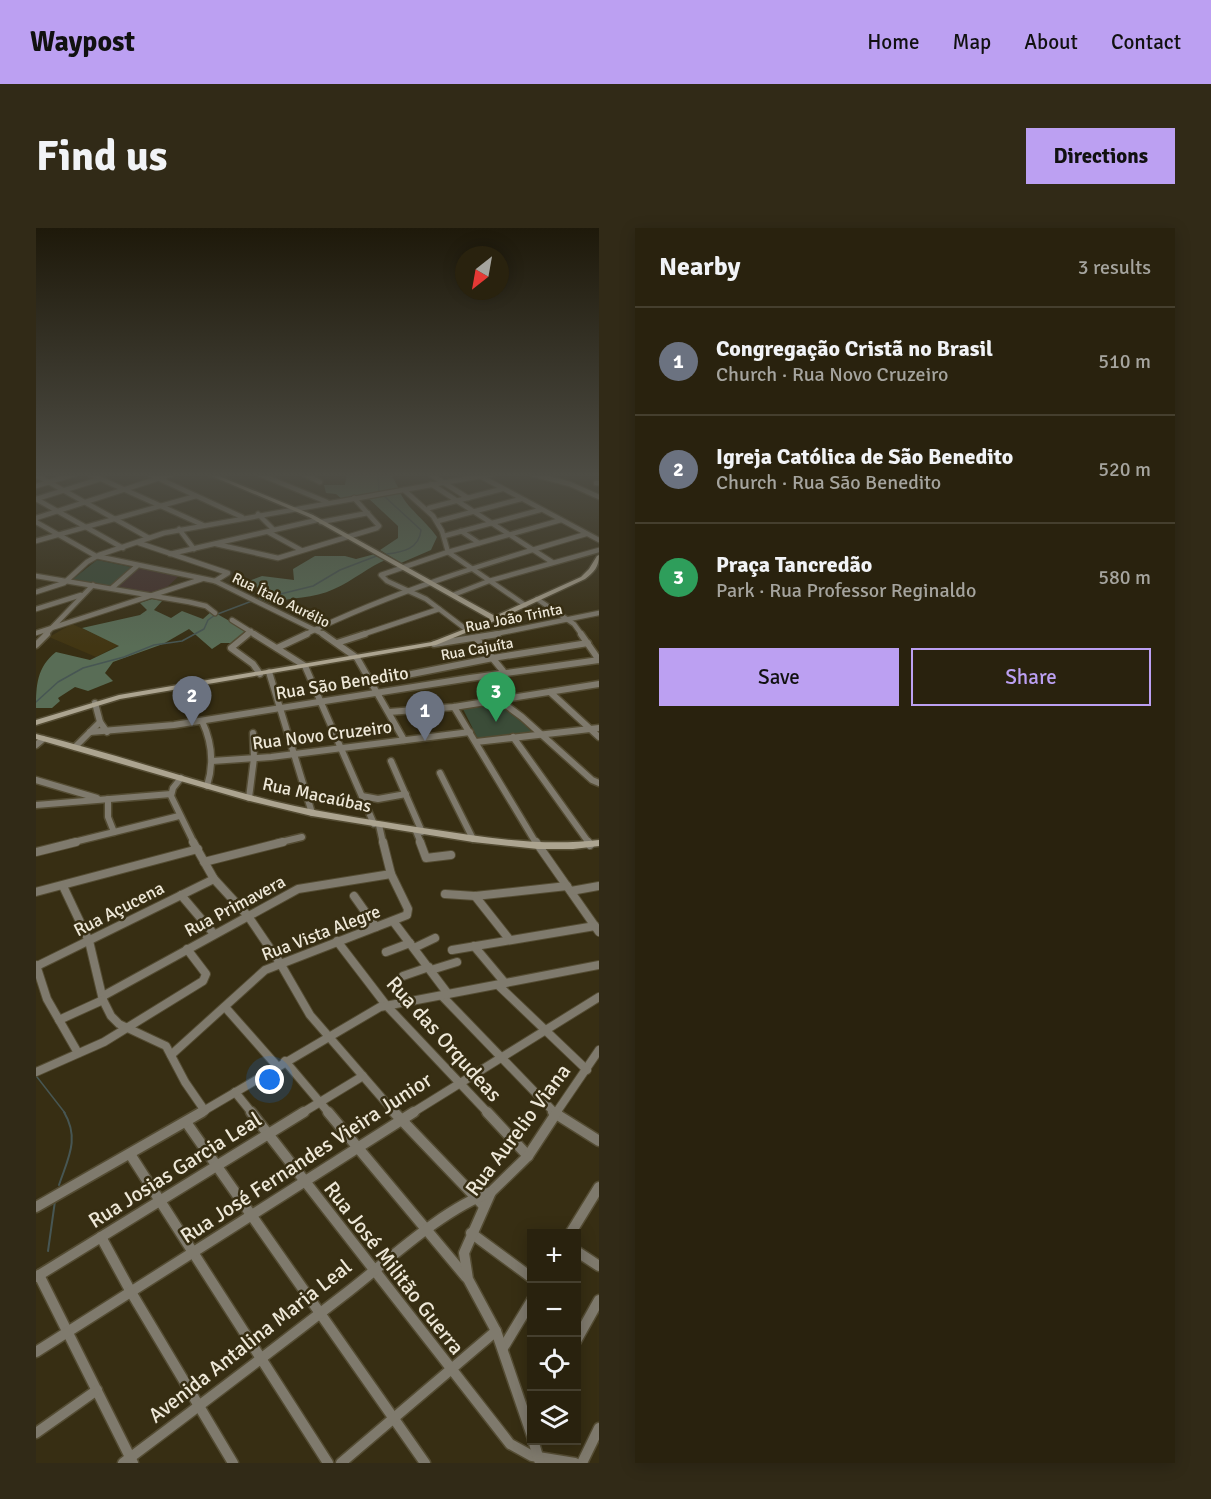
<!DOCTYPE html>
<html lang="en">
<head>
<meta charset="utf-8">
<style>
	:root { --surface:#29220e; --page:#312a17; --text:#f1f3f6; --muted:#a5a49e; --line:#453f2e; --accent:#bca0f2 }
	body { margin:0; font-family:Signika,sans-serif; background:var(--page); color:var(--text) }
	.controls { position:absolute; right:18px; bottom:18px; display:grid; overflow:hidden; border-radius:0px; box-shadow:0 3px 15px #0003 }
	.controls button { width:54px; height:54px; display:grid; place-items:center; padding:0; border:0; border-bottom:2px solid var(--line); background:var(--surface); color:var(--text); font:30px sans-serif }
	.compass { position:absolute; left:419px; top:18px; width:54px; height:54px; border-radius:50%; background:var(--surface); box-shadow:0 3px 15px #0003; rotate:211deg }
	.you { position:absolute; left:234px; top:852px; width:21px; height:21px; margin:-15px; border:4px solid #fff; border-radius:50%; background:#1a73e8; box-shadow:0 0 0 9px #1a73e833 }
	.badge { display:grid; place-items:center; width:39px; height:39px; border-radius:50%; background:var(--accent); color:#fff; font-size:20px; font-weight:700 }
	.pin { position:absolute; translate:-50% -50px; filter:drop-shadow(0 2px 3px #0008) }
	.pin::after { content:''; position:absolute; top:32px; width:21px; height:18px; background:inherit; clip-path:polygon(0 0,100% 0,50% 100%) }
	.list { margin:0; padding:0; list-style:none }
	h2 { display:flex; justify-content:space-between; align-items:center; height:78px; margin:0; padding:0 24px; font-size:26px }
	h2 small { font-size:20px; font-weight:400; color:var(--muted) }
	.list li { display:grid; grid-template-columns:39px 1fr auto; gap:18px; align-items:center; box-sizing:border-box; height:108px; padding:0 24px; border-top:2px solid var(--line) }
	.list b { display:block; font-size:22px; white-space:nowrap }
	.list p { margin:0; font-size:20px; white-space:nowrap; color:var(--muted) }
	.list em { font-size:20px; font-style:normal; color:var(--muted) }
	.actions { display:flex; gap:12px; padding:18px 24px }
	.actions a { flex:1; padding:14px 0; border:2px solid var(--accent); border-radius:0px; text-align:center; font-size:21px; color:var(--accent) }
	.actions .main { background:var(--accent); color:#111 }
	.icon { flex:none; width:33px; height:33px; fill:none; stroke:currentColor; stroke-width:2; stroke-linecap:round; stroke-linejoin:round }
	.map { position:relative; flex:none; width:563px; height:1235px; overflow:hidden; border-radius:0px }
	header { display:flex; align-items:center; gap:36px; box-sizing:border-box; height:84px; padding:0 30px; background:var(--accent); color:#111 }
	header strong { font-size:28px }
	nav { display:flex; gap:33px; margin-inline-start:auto; font-size:21px }
	.intro { display:flex; align-items:center; justify-content:space-between; box-sizing:border-box; height:144px; padding:0 36px }
	h1 { margin:0; font-size:42px }
	.button { padding:15px 27px; border-radius:0px; background:var(--accent); color:#111; font-size:21px; font-weight:700 }
	main { display:flex; gap:36px; padding:0 36px }
	aside { flex:1; background:var(--surface); border-radius:0px; box-shadow:0 3px 15px #0003 }
	.map>svg:first-child { display:block }
	.built { fill:#423613 }
	.education { fill:#44312c }
	.green { fill:#3b4c38 }
	.forest { fill:#596d56 }
	.lines { fill:none; stroke-linecap:round; stroke-linejoin:round }
	.stream-far1 { stroke:#475653; stroke-width:1.5 }
	.stream { stroke:#475653; stroke-width:2 }
	.street-far3-casing { stroke:#544c33; stroke-width:7 }
	.street-far2-casing { stroke:#544c33; stroke-width:9 }
	.street-far1-casing { stroke:#544c33; stroke-width:10 }
	.street-casing { stroke:#544c33; stroke-width:13 }
	.secondary-casing { stroke:#544c33; stroke-width:3 }
	.street-far3 { stroke:#7f7a6d; stroke-width:4.5 }
	.street-far2 { stroke:#7f7a6d; stroke-width:6 }
	.street-far1 { stroke:#7f7a6d; stroke-width:8 }
	.street { stroke:#7f7a6d; stroke-width:10 }
	.secondary { fill:#aca490; fill-rule:evenodd }
	.labels { text-anchor:middle; stroke-width:5; stroke-linejoin:round; paint-order:stroke }
	.far-street-label { font-size:15px; fill:#eee8d8; stroke:#372e13 }
	.street-label { font-size:18px; fill:#eee8d8; stroke:#372e13 }
	.near-street-label { font-size:21px; fill:#eee8d8; stroke:#372e13 }
</style>
</head>
<body>
<header>
<strong>Waypost</strong>
<nav><a>Home</a><a>Map</a><a>About</a><a>Contact</a></nav>
</header>
<div class="intro"><h1>Find us</h1><a class="button">Directions</a></div>
<main>
<div class="map">
<svg width="563" height="1235" viewBox="0 0 563 1235">
	<rect width="100%" height="100%" fill="#372e13"/>
	<path class="built" d="M36,396L83,417L60,429L13,409Z"/>
	<path class="education" d="M104,338L146,345L127,363L115,367L79,360Z"/>
	<g class="green">
		<path d="M61,332L95,339L74,358L37,351Z"/>
		<path d="M463,477L479,487L496,504L446,510L441,509L427,481Z"/>
	</g>
	<g class="forest">
		<path d="M311,246H355L363,261L307,272L300,266L290,265L288,257H309Z"/>
		<path d="M364,264C369,278 391,294 401,309L395,322L365,335L344,322L362,310V298L331,269Z"/>
		<path d="M339,326L352,331C333,338 317,353 298,361C278,371 254,369 234,375L223,370L234,364L208,355L226,348L258,352L257,341L279,328H309L320,331Z"/>
		<path d="M116,371L126,373L118,382L135,390L146,383L167,391L176,383L211,403L197,415H185L176,421L153,401L127,416L77,434L69,445L77,453L52,463L39,459L22,470L24,473L16,480H0C0,457 1,439 20,424L54,432L83,418L46,400L104,387L111,382L104,375Z"/>
	</g>
	<g class="lines">
		<g class="stream-far1">
			<path d="M342,246L343,264"/>
			<path d="M348,268L385,302C383,321 367,324 351,326"/>
			<path d="M224,371L277,358L304,342L343,327"/>
			<path d="M0,474L22,454L47,440L88,429L118,417L146,413L168,401L172,392L179,387L216,373"/>
			<path d="M1,849L29,885"/>
		</g>
		<g class="stream">
			<path d="M23,957C32,930 44,911 28,884"/>
			<path d="M12,1023L19,973"/>
		</g>
		<defs>
			<g id="street-far3">
				<path d="M54,246L167,297"/>
				<path d="M113,246L206,289"/>
				<path d="M223,246L291,274"/>
				<path d="M268,246L284,254"/>
				<path d="M394,246L432,270"/>
				<path d="M496,246L534,256L563,269"/>
				<path d="M0,247L113,310"/>
				<path d="M444,248L563,312"/>
				<path d="M560,255H563"/>
				<path d="M395,256L516,334"/>
				<path d="M0,258L39,246"/>
				<path d="M368,262L397,288L406,303L412,324L489,377"/>
				<path d="M0,271L87,320"/>
				<path d="M0,271L64,251"/>
				<path d="M393,280L466,261"/>
				<path d="M222,286L238,302"/>
				<path d="M0,290L136,246"/>
				<path d="M402,293L485,271"/>
				<path d="M0,294L60,328L179,353L289,407"/>
				<path d="M285,294L332,285"/>
				<path d="M143,301L158,321"/>
				<path d="M425,303L443,315"/>
				<path d="M232,304L265,322"/>
				<path d="M408,308L504,282"/>
				<path d="M0,313L160,268"/>
				<path d="M103,315L192,345L179,353"/>
				<path d="M180,316L242,330L341,300L343,298L318,270"/>
				<path d="M134,326L281,292"/>
				<path d="M0,348L153,374L170,378L179,385"/>
				<path d="M76,360L101,338"/>
				<path d="M0,364L28,355L51,334L63,327L128,305L456,246"/>
				<path d="M417,367L453,353L563,322"/>
				<path d="M501,371L538,396L546,407"/>
				<path d="M0,381L45,367"/>
				<path d="M196,392L220,407"/>
				<path d="M431,402L390,371L351,353L345,347L412,324L525,292"/>
				<path d="M0,405L166,351"/>
				<path d="M9,407L57,357"/>
				<path d="M210,407L215,403"/>
				<path d="M268,407C358,363 454,334 550,306"/>
				<path d="M325,407L403,381"/>
				<path d="M454,407L563,385"/>
			</g>
			<g id="street-far2">
				<path d="M212,406L195,420L217,436L224,446"/>
				<path d="M218,406L269,438L338,596"/>
				<path d="M287,406L321,430L368,512"/>
				<path d="M545,406L563,432"/>
				<path d="M440,410L467,443"/>
				<path d="M301,415L329,406"/>
				<path d="M398,416L462,406"/>
				<path d="M0,417L11,406"/>
				<path d="M241,420L271,406"/>
				<path d="M233,444L276,585"/>
				<path d="M335,454L457,430L552,415"/>
				<path d="M514,464L563,509"/>
				<path d="M463,472L486,489L556,552L563,555"/>
				<path d="M59,475L64,494L71,504"/>
				<path d="M418,479L500,615"/>
				<path d="M353,484L418,479L563,456"/>
				<path d="M166,493C176,514 178,536 171,558"/>
				<path d="M54,504L138,497L434,450L563,432"/>
				<path d="M477,509L553,615"/>
				<path d="M440,514L563,500"/>
				<path d="M0,517L7,511"/>
				<path d="M39,519L64,494"/>
				<path d="M176,533L235,529L434,504"/>
				<path d="M355,533L386,604"/>
				<path d="M404,545L437,611"/>
				<path d="M145,550L137,560L135,568L158,615"/>
				<path d="M0,552L61,570"/>
				<path d="M326,568L342,571L370,566"/>
				<path d="M213,570L218,530L217,505"/>
				<path d="M72,571V589L78,604"/>
				<path d="M0,577L135,566"/>
				<path d="M343,597L347,615"/>
				<path d="M380,603L385,615"/>
				<path d="M34,615L143,588"/>
				<path d="M241,615L266,609"/>
			</g>
			<g id="street-far1">
				<path d="M157,614L178,651L212,688L244,735L274,787L359,885"/>
				<path d="M384,614L390,630L415,627"/>
				<path d="M500,614L563,704"/>
				<path d="M552,614L554,617"/>
				<path d="M0,624L40,614"/>
				<path d="M168,634L247,614"/>
				<path d="M27,658L53,713L67,772L75,788L83,796L130,818L149,854L169,883"/>
				<path d="M535,663L563,658"/>
				<path d="M0,664L162,621"/>
				<path d="M409,666L439,668L531,658"/>
				<path d="M145,667L178,706"/>
				<path d="M318,668L340,699"/>
				<path d="M439,668L473,711"/>
				<path d="M357,693L412,766"/>
				<path d="M301,713L350,777L452,885"/>
				<path d="M438,718L469,755"/>
				<path d="M378,720L399,710"/>
				<path d="M416,722L559,698"/>
				<path d="M350,724L374,715"/>
				<path d="M0,737L11,771L42,825"/>
				<path d="M1,738L178,651"/>
				<path d="M395,742L421,734"/>
				<path d="M367,748L393,739"/>
				<path d="M462,757L551,842"/>
				<path d="M67,768L262,661L355,646"/>
				<path d="M406,768L519,885"/>
				<path d="M189,779L241,838"/>
				<path d="M23,792L67,772"/>
				<path d="M135,827L229,742L371,687L372,681L355,646L347,614"/>
				<path d="M249,833L293,885"/>
				<path d="M0,844L68,814L167,753L170,746L151,721"/>
				<path d="M199,864L216,885"/>
				<path d="M164,885L344,779L563,737"/>
				<path d="M266,885L327,848"/>
				<path d="M376,885L563,769"/>
				<path d="M520,885L563,822"/>
			</g>
			<g id="street">
				<path d="M215,884L474,1216L496,1228L539,1235"/>
				<path d="M292,884L430,1049"/>
				<path d="M358,884L448,978"/>
				<path d="M451,884L492,928"/>
				<path d="M517,884L563,913"/>
				<path d="M150,894L389,1235"/>
				<path d="M94,926L292,1235"/>
				<path d="M0,979L166,884"/>
				<path d="M435,1005L496,1050"/>
				<path d="M534,1006L563,959"/>
				<path d="M65,1009L95,1064L197,1235"/>
				<path d="M540,1023L563,1038"/>
				<path d="M3,1047L97,1235"/>
				<path d="M0,1049L268,884"/>
				<path d="M540,1113L563,1072"/>
				<path d="M467,1120L496,1072"/>
				<path d="M0,1124L378,884"/>
				<path d="M0,1205L61,1162"/>
				<path d="M496,1208L460,1103L432,1051L428,1025L455,964L492,928L521,884"/>
				<path d="M497,1212L504,1235"/>
				<path d="M87,1235C163,1178 238,1121 313,1063C354,1031 407,981 455,964"/>
				<path d="M305,1235L460,1103"/>
				<path d="M546,1235L563,1200"/>
			</g>
			<g id="secondary">
				<path d="M171,246H178L277,287L459,388L545,349L553,341L561,328L563,327C563,339 558,344 549,351L461,392L400,417L84,471L0,497V492L83,467L396,414L454,391L273,289Z"/>
				<path d="M0,506C72,524 142,548 214,567C271,583 329,591 387,600C446,609 504,619 563,612V618L537,621H502L437,614L276,588L210,572L0,511Z"/>
			</g>
		</defs>
		<use href="#street-far3" class="street-far3-casing"/>
		<use href="#street-far2" class="street-far2-casing"/>
		<use href="#street-far1" class="street-far1-casing"/>
		<use href="#street" class="street-casing"/>
		<use href="#secondary" class="secondary-casing"/>
		<use href="#street-far3" class="street-far3"/>
		<use href="#street-far2" class="street-far2"/>
		<use href="#street-far1" class="street-far1"/>
		<use href="#street" class="street"/>
		<use href="#secondary" class="secondary"/>
	</g>
	<linearGradient id="sky" x2="0" y2="1"><stop stop-color="#1e190a"/><stop offset="0.59" stop-color="#4d4c44"/><stop offset="1" stop-color="#4d4c44" stop-opacity="0"/></linearGradient>
	<rect width="563" height="419" fill="url(#sky)"/>
	<g class="labels">
		<g class="far-street-label">
			<text transform="translate(245 372) rotate(26)" y="5">Rua Ítalo Aurélio</text>
			<text transform="translate(478 390) rotate(-11)" y="5">Rua João Trinta</text>
			<text transform="translate(441 421) rotate(-10)" y="5">Rua Cajuíta</text>
		</g>
		<g class="street-label">
			<text transform="translate(306 455) rotate(-9)" y="6">Rua São Benedito</text>
			<text transform="translate(286 507) rotate(-7)" y="6">Rua Novo Cruzeiro</text>
			<text transform="translate(281 567) rotate(12)" y="6">Rua Macaúbas</text>
			<text transform="translate(199 678) rotate(-28)" y="6">Rua Primavera</text>
			<text transform="translate(83 681) rotate(-27)" y="6">Rua Açucena</text>
			<text transform="translate(285 705) rotate(-21)" y="6">Rua Vista Alegre</text>
		</g>
		<g class="near-street-label">
			<text transform="translate(408 811) rotate(48)" y="7">Rua das Orqudeas</text>
			<text transform="translate(482 902) rotate(-53)" y="7">Rua Aurelio Viana</text>
			<text transform="translate(270 930) rotate(-33)" y="7">Rua José Fernandes Vieira Junior</text>
			<text transform="translate(139 942) rotate(-32)" y="7">Rua Josias Garcia Leal</text>
			<text transform="translate(358 1040) rotate(52)" y="7">Rua José Militão Guerra</text>
			<text transform="translate(214 1113) rotate(-38)" y="7">Avenida Antalina Maria Leal</text>
		</g>
	</g>
</svg>
<div class="controls">
<button>+</button>
<button>−</button>
<button><svg class="icon" aria-label="locate" viewBox="0 0 24 24"><circle cx="12" cy="12" r="6"/><path d="M12 2v4M12 18v4M2 12h4M18 12h4"/></svg></button>
<button><svg class="icon" aria-label="layers" viewBox="0 0 24 24"><path d="M12 4l9 5-9 5-9-5zM3 14l9 5 9-5"/></svg></button>
</div>
<svg class="compass" viewBox="-18 -18 36 36"><path d="M0-13l5 13h-10z" fill="#e53935"/><path d="M0 13l5-13h-10z" fill="#a5a49e"/></svg>
<div class="you"></div>
<div class="pin badge" style="left:389px;top:513px;background:#6b7280">1</div>
<div class="pin badge" style="left:156px;top:498px;background:#6b7280">2</div>
<div class="pin badge" style="left:460px;top:494px;background:#2e9e5b">3</div>
</div>
<aside>
<h2>Nearby<small>3 results</small></h2>
<ul class="list">
<li><span class="badge" style="background:#6b7280">1</span><div><b>Congregação Cristã no Brasil</b><p>Church · Rua Novo Cruzeiro</p></div><em>510 m</em></li>
<li><span class="badge" style="background:#6b7280">2</span><div><b>Igreja Católica de São Benedito</b><p>Church · Rua São Benedito</p></div><em>520 m</em></li>
<li><span class="badge" style="background:#2e9e5b">3</span><div><b>Praça Tancredão</b><p>Park · Rua Professor Reginaldo</p></div><em>580 m</em></li>
</ul>
<div class="actions"><a class="main">Save</a><a>Share</a></div>
</aside>
</main>
</body>
</html>
